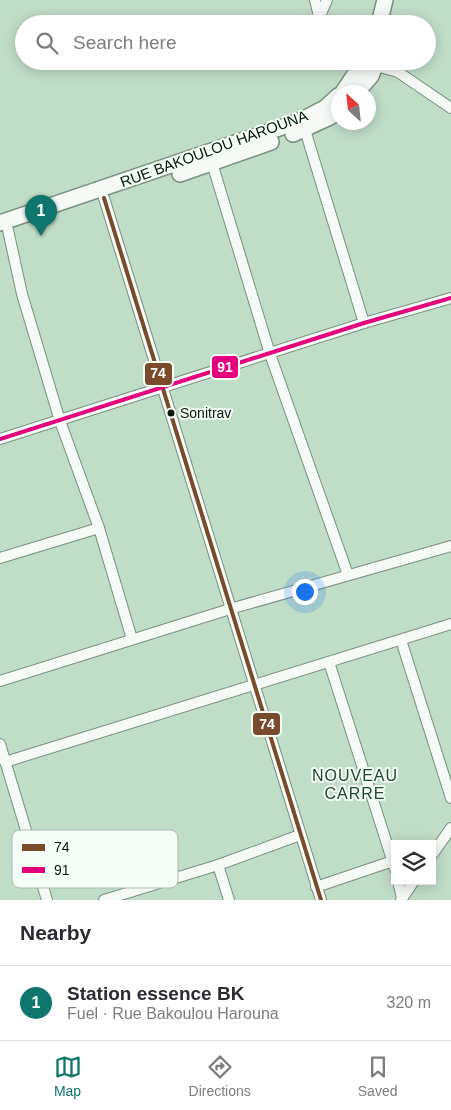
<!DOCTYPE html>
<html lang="en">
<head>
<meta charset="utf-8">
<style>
	:root { --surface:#fff; --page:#f2f2f3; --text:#2b2b33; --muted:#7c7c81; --line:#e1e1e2; --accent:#0f766e }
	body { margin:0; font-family:Arial,sans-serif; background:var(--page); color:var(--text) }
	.controls { position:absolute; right:15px; bottom:15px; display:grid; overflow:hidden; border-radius:0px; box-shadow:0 2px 12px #0003 }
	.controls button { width:45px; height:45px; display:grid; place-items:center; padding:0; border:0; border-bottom:1px solid var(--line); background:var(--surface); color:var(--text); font:25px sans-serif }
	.compass { position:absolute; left:331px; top:85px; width:45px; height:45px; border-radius:50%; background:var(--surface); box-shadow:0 2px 12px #0003; rotate:333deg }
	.you { position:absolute; left:304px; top:591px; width:18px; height:18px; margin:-12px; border:4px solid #fff; border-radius:50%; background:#1a73e8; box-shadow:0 0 0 8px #1a73e833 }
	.badge { display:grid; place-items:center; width:32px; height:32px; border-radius:50%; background:var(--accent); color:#fff; font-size:16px; font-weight:700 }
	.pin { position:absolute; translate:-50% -41px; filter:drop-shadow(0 1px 2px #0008) }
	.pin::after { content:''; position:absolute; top:26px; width:18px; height:15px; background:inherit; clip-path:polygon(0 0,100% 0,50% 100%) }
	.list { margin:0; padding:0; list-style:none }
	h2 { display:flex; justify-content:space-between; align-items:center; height:65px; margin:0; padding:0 20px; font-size:21px }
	h2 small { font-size:16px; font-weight:400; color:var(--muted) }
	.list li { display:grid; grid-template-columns:32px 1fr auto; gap:15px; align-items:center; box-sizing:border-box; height:75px; padding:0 20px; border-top:1px solid var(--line) }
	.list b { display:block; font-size:19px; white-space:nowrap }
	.list p { margin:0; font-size:16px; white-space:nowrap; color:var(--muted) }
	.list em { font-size:16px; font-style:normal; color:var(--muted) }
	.icon { flex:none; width:28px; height:28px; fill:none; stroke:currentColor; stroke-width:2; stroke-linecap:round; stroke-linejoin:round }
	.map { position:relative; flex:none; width:451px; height:900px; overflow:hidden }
	.search { position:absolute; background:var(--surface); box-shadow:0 2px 12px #0003; left:15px; right:15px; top:15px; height:55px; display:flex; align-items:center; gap:12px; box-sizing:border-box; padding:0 18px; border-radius:28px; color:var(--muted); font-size:19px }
	.sheet { height:140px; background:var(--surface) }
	nav { display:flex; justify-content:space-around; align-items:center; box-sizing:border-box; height:70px; border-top:1px solid var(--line); background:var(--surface); font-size:14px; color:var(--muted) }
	nav a { display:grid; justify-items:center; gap:2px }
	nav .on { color:var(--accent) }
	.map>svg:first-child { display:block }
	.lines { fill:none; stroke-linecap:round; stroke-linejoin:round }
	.minor-casing { stroke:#798f7f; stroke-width:12 }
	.highway-casing { stroke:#798f7f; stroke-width:18 }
	.minor { stroke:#f6faf7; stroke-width:10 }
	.highway { stroke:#f6faf7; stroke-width:15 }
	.bus-1-casing { stroke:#f4fef6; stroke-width:8 }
	.bus-2-casing { stroke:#f4fef6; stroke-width:8 }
	.bus-1 { stroke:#7a4b2a; stroke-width:4 }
	.bus-2 { stroke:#e5007d; stroke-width:4 }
	.bus-dot { fill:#05180b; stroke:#f4fef6; stroke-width:2 }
	.labels { text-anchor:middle; stroke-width:4; stroke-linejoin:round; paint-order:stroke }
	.bus-label { font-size:14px; fill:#05180b; stroke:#f4fef6; text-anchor:start }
	.street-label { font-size:15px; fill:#05180b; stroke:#f4fef6 }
	.neighbourhood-label { font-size:16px; letter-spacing:1px; fill:#194a2b; stroke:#f4fef6 }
	.key { fill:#f4fef6; stroke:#acb9b0; stroke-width:1 }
	.key-label { font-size:14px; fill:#05180b }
	.line-badge { stroke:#f4fef6; stroke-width:2 }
	.badge-label { font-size:14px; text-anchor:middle; font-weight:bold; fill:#fff }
</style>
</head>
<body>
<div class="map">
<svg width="451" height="900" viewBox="0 0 451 900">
	<rect width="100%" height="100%" fill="#c0ddc8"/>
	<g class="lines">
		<defs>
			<g id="minor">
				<path d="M315,0L321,24"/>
				<path d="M319,18L327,0"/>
				<path d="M369,64L398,72L451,108"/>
				<path d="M305,130L364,323"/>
				<path d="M212,163L270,354L348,575"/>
				<path d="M104,198L321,900"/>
				<path d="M8,230L22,294L60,421L99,528L132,639"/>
				<path d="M0,439L364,323L451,298"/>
				<path d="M0,558L99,528"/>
				<path d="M401,640L451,798"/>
				<path d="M329,662L395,869"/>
				<path d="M0,681L230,609L451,546"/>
				<path d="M0,744L47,900"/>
				<path d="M5,762L451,624"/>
				<path d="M432,855L451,828"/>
				<path d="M218,865L229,900"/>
				<path d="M398,881L402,898"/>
				<path d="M316,887L393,861"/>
				<path d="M104,900L218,865L300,835"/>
				<path d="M401,900L414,881"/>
			</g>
			<g id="highway">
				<path d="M379,24L385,0"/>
				<path d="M343,92L364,61"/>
				<path d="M357,92L371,76L377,61"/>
				<path d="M293,134L330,117L338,111"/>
				<path d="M180,174L271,142"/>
				<path d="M0,223L300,121L325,108L338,96"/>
			</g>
		</defs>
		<use href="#minor" class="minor-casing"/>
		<use href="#highway" class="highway-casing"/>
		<use href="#minor" class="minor"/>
		<use href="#highway" class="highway"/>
		<defs>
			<path id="bus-1" d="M104,198L321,900"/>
			<path id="bus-2" d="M0,439L364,323L451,298"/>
		</defs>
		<use href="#bus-1" class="bus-1-casing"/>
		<use href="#bus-2" class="bus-2-casing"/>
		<use href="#bus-1" class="bus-1"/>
		<use href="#bus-2" class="bus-2"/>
	</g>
	<circle class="bus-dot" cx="171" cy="413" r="4.5"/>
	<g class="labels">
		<g class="bus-label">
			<text x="180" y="418">Sonitrav</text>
		</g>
		<g class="street-label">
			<text transform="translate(214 149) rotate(-20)" y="5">RUE BAKOULOU HAROUNA</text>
		</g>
		<g class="neighbourhood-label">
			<text x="355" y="781">NOUVEAU<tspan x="355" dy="18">CARRE</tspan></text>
		</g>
	</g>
	<rect x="12" y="830" width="166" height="58" rx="8" class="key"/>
	<rect x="22" y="844" width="23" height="7" fill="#7a4b2a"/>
	<rect x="22" y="867" width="23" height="6" fill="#e5007d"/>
	<g class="key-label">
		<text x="54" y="852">74</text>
		<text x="54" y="875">91</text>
	</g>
	<g class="line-badge">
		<rect x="211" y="355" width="28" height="24" rx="5" fill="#e5007d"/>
		<rect x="144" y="362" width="29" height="24" rx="5" fill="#7a4b2a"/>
		<rect x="252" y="712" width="29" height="24" rx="5" fill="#7a4b2a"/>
	</g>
	<g class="badge-label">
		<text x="225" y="372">91</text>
		<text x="158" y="378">74</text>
		<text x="267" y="729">74</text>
	</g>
</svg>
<div class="controls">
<button><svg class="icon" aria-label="layers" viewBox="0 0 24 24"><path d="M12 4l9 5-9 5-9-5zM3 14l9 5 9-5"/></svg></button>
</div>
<svg class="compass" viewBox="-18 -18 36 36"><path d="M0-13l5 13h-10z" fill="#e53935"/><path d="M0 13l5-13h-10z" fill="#7c7c81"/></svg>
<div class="you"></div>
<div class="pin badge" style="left:41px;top:236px">1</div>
<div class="search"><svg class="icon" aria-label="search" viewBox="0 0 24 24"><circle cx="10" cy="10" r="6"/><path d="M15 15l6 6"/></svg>Search here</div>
</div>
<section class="sheet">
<h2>Nearby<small></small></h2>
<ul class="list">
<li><span class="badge">1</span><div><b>Station essence BK</b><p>Fuel · Rue Bakoulou Harouna</p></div><em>320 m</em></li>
</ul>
</section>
<nav>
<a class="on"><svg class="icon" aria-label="map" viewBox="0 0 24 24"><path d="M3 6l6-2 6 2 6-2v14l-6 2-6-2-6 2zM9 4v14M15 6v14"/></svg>Map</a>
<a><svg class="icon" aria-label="directions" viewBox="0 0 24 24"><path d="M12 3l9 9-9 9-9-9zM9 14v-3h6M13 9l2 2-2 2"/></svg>Directions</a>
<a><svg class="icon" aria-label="saved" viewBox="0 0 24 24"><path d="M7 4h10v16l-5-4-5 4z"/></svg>Saved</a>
</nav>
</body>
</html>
